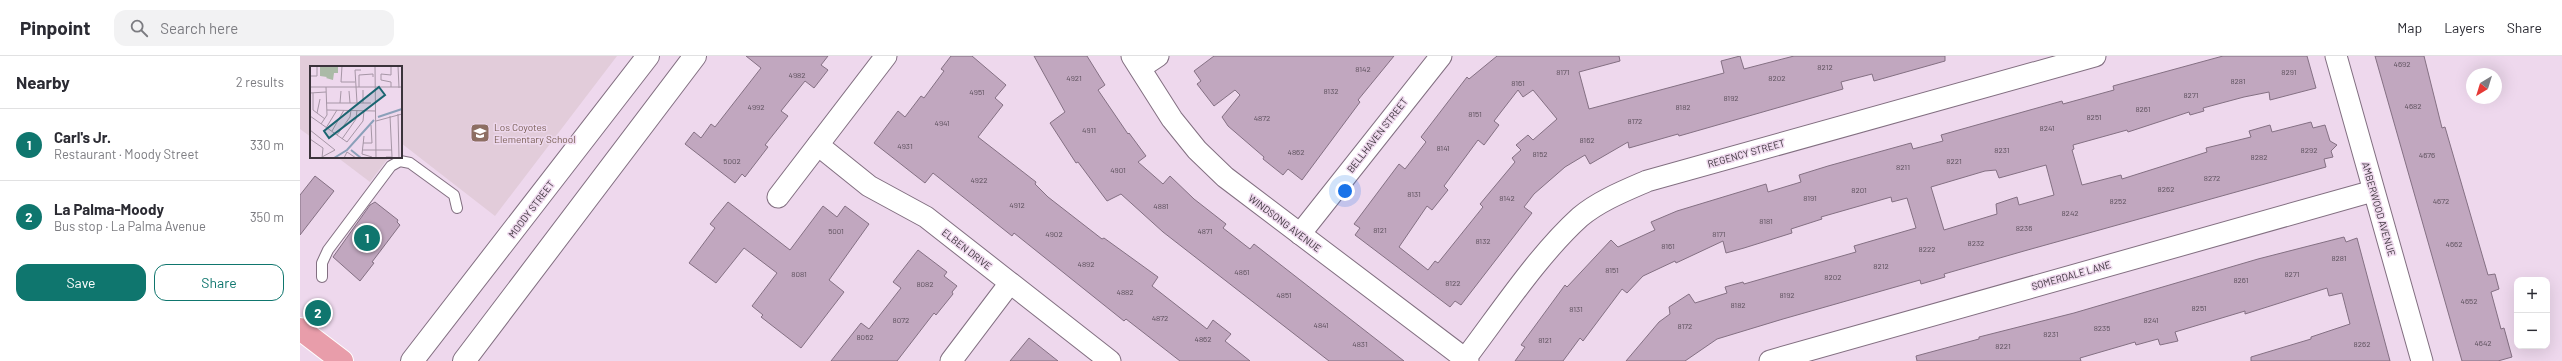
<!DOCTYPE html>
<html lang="en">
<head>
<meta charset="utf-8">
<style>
	:root { --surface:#fff; --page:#f2f2f3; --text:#2b2b33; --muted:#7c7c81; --line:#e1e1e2; --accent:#0f766e }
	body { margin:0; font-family:Barlow,sans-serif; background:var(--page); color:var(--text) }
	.controls { position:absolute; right:12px; bottom:12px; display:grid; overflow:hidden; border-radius:8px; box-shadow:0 4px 16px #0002 }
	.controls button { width:36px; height:36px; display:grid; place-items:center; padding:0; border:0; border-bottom:1px solid var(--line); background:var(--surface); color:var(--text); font:20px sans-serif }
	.compass { position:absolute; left:2166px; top:12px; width:36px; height:36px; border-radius:50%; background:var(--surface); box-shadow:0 4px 16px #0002; rotate:218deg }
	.you { position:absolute; left:1045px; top:135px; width:14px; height:14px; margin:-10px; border:3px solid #fff; border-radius:50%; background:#1a73e8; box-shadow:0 0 0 6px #1a73e833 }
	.badge { display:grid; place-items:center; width:26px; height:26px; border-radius:50%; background:var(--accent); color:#fff; font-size:13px; font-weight:700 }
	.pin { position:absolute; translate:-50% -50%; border:2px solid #fff; box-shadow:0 1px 4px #0006 }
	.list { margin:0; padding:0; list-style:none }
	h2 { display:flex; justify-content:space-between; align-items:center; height:52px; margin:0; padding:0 16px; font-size:17px }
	h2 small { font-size:13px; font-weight:400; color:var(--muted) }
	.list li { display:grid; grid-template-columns:26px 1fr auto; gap:12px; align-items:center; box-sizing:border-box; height:72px; padding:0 16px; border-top:1px solid var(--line) }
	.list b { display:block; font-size:15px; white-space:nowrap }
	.list p { margin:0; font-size:13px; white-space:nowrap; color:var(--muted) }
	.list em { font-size:13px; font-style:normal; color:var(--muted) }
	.actions { display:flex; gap:8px; padding:12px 16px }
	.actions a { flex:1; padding:9px 0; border:1px solid var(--accent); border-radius:12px; text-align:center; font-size:14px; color:var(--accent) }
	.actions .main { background:var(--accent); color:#fff }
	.icon { flex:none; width:22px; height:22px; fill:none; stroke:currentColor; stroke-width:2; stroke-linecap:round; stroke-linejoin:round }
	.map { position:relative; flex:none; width:2262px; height:305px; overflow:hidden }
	header { display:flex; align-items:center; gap:24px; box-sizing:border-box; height:56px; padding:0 20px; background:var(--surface); border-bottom:1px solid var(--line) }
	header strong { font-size:19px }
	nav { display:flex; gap:22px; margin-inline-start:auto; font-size:14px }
	.search { width:280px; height:36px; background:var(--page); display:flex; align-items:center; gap:10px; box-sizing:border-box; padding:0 14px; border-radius:12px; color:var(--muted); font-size:15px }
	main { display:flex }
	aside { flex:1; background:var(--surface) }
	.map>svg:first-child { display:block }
	.education { fill:#e2ccda }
	.building { fill:#c1a7bf; stroke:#847083; fill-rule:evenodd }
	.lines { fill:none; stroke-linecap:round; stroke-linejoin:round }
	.lane-casing { stroke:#826f81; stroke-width:12 }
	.street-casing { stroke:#826f81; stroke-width:23 }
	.secondary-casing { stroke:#826f81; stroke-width:24 }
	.primary-casing { stroke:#fff; stroke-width:24 }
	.lane { stroke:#fff; stroke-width:10 }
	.street { stroke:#fff; stroke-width:21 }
	.secondary { stroke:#fff; stroke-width:22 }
	.primary { stroke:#e89daa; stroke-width:22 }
	.labels { text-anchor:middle; stroke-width:3; stroke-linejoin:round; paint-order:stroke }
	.number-label { font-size:8px; fill:#5c505c }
	.education-label { font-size:10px; fill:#785e54; stroke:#eed8ed; text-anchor:start }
	.street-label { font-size:10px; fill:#3b333b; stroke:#eed8ed }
	.inset-river { fill:none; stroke:#8ba0b9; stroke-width:2 }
	.inset-road { fill:none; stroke:#a696a6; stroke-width:1 }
	.view { fill:#1a6571; fill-opacity:0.15; stroke:#1a6571; stroke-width:2 }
	.inset-edge { fill:none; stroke:#3b333b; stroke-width:2 }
</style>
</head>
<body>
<header>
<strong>Pinpoint</strong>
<div class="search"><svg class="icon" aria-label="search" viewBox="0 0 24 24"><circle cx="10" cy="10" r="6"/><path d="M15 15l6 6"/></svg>Search here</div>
<nav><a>Map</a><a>Layers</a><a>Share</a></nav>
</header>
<main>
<aside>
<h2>Nearby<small>2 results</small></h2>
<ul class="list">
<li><span class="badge">1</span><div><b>Carl's Jr.</b><p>Restaurant · Moody Street</p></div><em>330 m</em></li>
<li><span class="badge">2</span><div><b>La Palma-Moody</b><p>Bus stop · La Palma Avenue</p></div><em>350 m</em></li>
</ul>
<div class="actions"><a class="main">Save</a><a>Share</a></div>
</aside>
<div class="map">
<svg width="2262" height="305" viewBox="0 0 2262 305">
	<rect width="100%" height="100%" fill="#eed8ed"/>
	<g class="education">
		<path d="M0,0H317L195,160L101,87V11H11V81L0,73Z"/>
		<path d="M37,101H89L70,126Z"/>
	</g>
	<g class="building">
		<path d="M446,0H528L521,9L528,14L514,32L505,25L481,55L488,60L465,89L468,91L445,121L442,118L435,127L385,88L394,76L401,82L411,68L415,71L461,12Z"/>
		<path d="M651,0H672L706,29L695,42L703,49L678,81L736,126L735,128L748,141L802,183L804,182L858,221L852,230L907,273L913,264L931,278L925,285L950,305H880L826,263L824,265L714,177L712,180L633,117L625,127L574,87L598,55L605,61L621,40L624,42L644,15L641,13Z"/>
		<path d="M734,0H787L805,29L798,34L828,78L829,77L846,100L838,106L863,128L870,120L894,143L926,168L923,172L950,193L954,188L1104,305H1029L863,176L821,138L807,145L778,106L776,107L750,67L765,56Z"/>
		<path d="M914,0H1094L1058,44L1060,46L1002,124L988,113L983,119L963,103L964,101L928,70L922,61L940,39L935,34L914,50L897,28L901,25L894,15Z"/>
		<path d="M1197,0H1319L1320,5L1279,16L1289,53L1424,17L1421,5L1440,0L1444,13L1494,0H1645V5L1574,25L1572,18L1541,26L1543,33L1379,80L1378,78L1329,92L1328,86L1290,108L1285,99L1265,111L1234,138L1224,151L1232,157L1161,249L1155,245L1150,251L1055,179L1060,172L1054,168L1099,108L1105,113L1126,86L1121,81L1167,21L1169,23ZM1218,34L1223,41L1233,34L1257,63L1233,84L1228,79L1216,89L1221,94L1212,102L1215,106L1180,148L1183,151L1138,207L1135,205L1128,214L1099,191L1127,150L1132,154L1148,134L1144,130L1178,84L1184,89L1199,69L1194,65Z"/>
		<path d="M1923,0H2007L2016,32L1970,44L1969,36L1944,41L1903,52L1904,55L1890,59L1889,56L1828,76L1827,74L1773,89L1774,93L1772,94L1782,129L1821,119L1822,123L1860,111L1907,96L1906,92L1951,81L1949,75L1970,69L1972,76L2011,66L2013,72L2025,69L2030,85L2037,89L2031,95L2033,101L2024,103L2026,111L1724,195L1644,218L1645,221L1621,228L1620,224L1483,263L1417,283L1385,305H1326L1359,266L1370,258L1369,251L1389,238L1395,247L1427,237L1425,231L1443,226L1444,228L1556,196L1554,190L1616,172L1607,142L1592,146L1591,141L1521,161L1522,163L1491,173L1492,177L1444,192L1426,197L1423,185L1376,207L1375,205L1343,220L1327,237L1322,233L1283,285L1280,282L1263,305H1215L1225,291L1221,289L1265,229L1267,231L1311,184L1318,191L1355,174L1351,166L1377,155L1466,128L1468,136L1501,126L1499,119L1528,110L1611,87L1613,93L1643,85L1641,79L1762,45L1763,48L1814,34L1813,30ZM1746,109L1754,139L1719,149L1717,141L1696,148L1697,158L1644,174L1631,131L1685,115L1696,114L1699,122Z"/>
		<path d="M2075,0H2124L2142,72L2145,71L2188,219L2195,218L2199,233L2191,236L2201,273L2204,272L2212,301L2198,305H2162Z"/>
		<path d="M15,120L34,135L0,179V139Z"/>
		<path d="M75,146L98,164L97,166L100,169L72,206L74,207L60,225L33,201L70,149Z"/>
		<path d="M428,146L490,194L523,150L537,161L545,150L569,168L529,224L544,236L501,292L461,261L463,259L452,250L477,217L444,192L416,227L389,207L415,172L410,168Z"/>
		<path d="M2044,181L2046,186L2057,182L2090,305H1951V301L2011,283V281L2050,268L2042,237L2029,240L2027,232L1945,258V255L1875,276L1878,285L1860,289L1858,283L1836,289L1835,286L1780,302L1781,305H1617L1616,300L1679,283V281L1774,257L1958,203Z"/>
		<path d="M618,194L647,216L644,220L657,230L652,236L653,238L636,259L634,257L597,305H531L561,267L569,273L601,232L593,226Z"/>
		<path d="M729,282L758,305H710Z"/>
	</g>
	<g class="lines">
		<defs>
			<path id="lane" d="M22,221V207L28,194L91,110L100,105L110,107L154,139L157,152"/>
			<g id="street">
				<path d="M832,0L872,63L897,94L925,121L1168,305"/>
				<path d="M2036,0L2122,305"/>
				<path d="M840,12L858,0"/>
				<path d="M518,89L569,130L626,161L810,305"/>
				<path d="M478,141L586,0"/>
				<path d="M1000,178L1141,0"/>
				<path d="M1165,303C1200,257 1238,199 1280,161C1299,145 1324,135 1347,125L1795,0"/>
				<path d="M651,305L710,227"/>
				<path d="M1470,305L2073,135"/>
			</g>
			<g id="secondary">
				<path d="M112,305L348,0"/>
				<path d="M164,305L395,0"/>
			</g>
			<path id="primary" d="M0,273L42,305"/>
		</defs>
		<use href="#lane" class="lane-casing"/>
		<use href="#street" class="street-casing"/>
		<use href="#secondary" class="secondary-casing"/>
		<use href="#primary" class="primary-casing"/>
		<use href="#lane" class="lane"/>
		<use href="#street" class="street"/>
		<use href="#secondary" class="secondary"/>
		<use href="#primary" class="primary"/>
	</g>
	<defs>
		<symbol id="school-square" viewBox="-11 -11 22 22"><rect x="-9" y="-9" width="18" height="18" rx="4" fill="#8d6e63" stroke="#eed8ed"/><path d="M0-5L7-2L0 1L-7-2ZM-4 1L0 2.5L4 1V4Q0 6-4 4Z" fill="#fff"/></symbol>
	</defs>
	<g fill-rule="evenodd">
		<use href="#school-square" x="169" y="66" width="22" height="22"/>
	</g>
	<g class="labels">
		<g class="number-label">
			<text x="2102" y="11">4692</text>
			<text x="1525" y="14">8212</text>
			<text x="1063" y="16">8142</text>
			<text x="1263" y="19">8171</text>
			<text x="1989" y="19">8291</text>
			<text x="497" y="22">4982</text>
			<text x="774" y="25">4921</text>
			<text x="1477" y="25">8202</text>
			<text x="1938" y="28">8281</text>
			<text x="1218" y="30">8161</text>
			<text x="1031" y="38">8132</text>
			<text x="677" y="39">4951</text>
			<text x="1891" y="42">8271</text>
			<text x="1431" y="45">8192</text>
			<text x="2113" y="53">4682</text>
			<text x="456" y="54">4992</text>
			<text x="1383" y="54">8182</text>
			<text x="1843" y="56">8261</text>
			<text x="1175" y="61">8151</text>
			<text x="1794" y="64">8251</text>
			<text x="962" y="65">4872</text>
			<text x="1335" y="68">8172</text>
			<text x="642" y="70">4941</text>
			<text x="1747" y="75">8241</text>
			<text x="789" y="77">4911</text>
			<text x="1287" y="87">8162</text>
			<text x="605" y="93">4931</text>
			<text x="1143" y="95">8141</text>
			<text x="1702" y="97">8231</text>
			<text x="2009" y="97">8292</text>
			<text x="996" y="99">4862</text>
			<text x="1240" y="101">8152</text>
			<text x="2127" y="102">4676</text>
			<text x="1959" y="104">8282</text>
			<text x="432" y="108">5002</text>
			<text x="1654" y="108">8221</text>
			<text x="1603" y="114">8211</text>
			<text x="818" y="117">4901</text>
			<text x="1912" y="125">8272</text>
			<text x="679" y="127">4922</text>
			<text x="1866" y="136">8262</text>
			<text x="1559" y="137">8201</text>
			<text x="1114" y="141">8131</text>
			<text x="1207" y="145">8142</text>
			<text x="1510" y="145">8191</text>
			<text x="1818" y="148">8252</text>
			<text x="2141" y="148">4672</text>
			<text x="717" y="152">4912</text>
			<text x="861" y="153">4881</text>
			<text x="1770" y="160">8242</text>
			<text x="1466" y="168">8181</text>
			<text x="1724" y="175">8236</text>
			<text x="1080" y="177">8121</text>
			<text x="536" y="178">5001</text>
			<text x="905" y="178">4871</text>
			<text x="754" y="181">4902</text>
			<text x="1419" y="181">8171</text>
			<text x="1183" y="188">8132</text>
			<text x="1676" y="190">8232</text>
			<text x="2154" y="191">4662</text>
			<text x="1368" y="193">8161</text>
			<text x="1627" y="196">8222</text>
			<text x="2039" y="205">8281</text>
			<text x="786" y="211">4892</text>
			<text x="1581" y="213">8212</text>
			<text x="1312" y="217">8151</text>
			<text x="942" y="219">4861</text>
			<text x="499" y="221">8081</text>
			<text x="1992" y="221">8271</text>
			<text x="1533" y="224">8202</text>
			<text x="1941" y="227">8261</text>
			<text x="1153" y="230">8122</text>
			<text x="625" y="231">8082</text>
			<text x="825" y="239">4882</text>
			<text x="984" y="242">4851</text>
			<text x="1487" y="242">8192</text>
			<text x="2169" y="248">4652</text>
			<text x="1438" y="252">8182</text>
			<text x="1899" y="255">8251</text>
			<text x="1276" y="256">8131</text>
			<text x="860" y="265">4872</text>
			<text x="601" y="267">8072</text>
			<text x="1851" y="267">8241</text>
			<text x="1021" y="272">4841</text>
			<text x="1385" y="273">8172</text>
			<text x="1802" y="275">8235</text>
			<text x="1751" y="281">8231</text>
			<text x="565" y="284">8062</text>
			<text x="903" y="286">4862</text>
			<text x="1245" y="287">8121</text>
			<text x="2183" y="290">4642</text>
			<text x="1060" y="291">4831</text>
			<text x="2062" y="291">8262</text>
			<text x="1703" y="293">8221</text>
		</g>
		<g class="education-label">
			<text x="194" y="75">Los Coyotes<tspan x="194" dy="12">Elementary School</tspan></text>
		</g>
		<g class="street-label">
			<text transform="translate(1077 79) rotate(-52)" y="4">BELLHAVEN STREET</text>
			<text transform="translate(1446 97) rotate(-16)" y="4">REGENCY STREET</text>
			<text transform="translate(231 153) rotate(-53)" y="4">MOODY STREET</text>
			<text transform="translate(2079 153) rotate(74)" y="4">AMBERWOOD AVENUE</text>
			<text transform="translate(985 167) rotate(37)" y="4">WINDSONG AVENUE</text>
			<text transform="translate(667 193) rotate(38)" y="4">ELBEN DRIVE</text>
			<text transform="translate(1771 219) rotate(-16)" y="4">SOMERDALE LANE</text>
		</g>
	</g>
	<g transform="translate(10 10)">
		<rect width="92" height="92" fill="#eed8ed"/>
		<path d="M10,1H28V7H24L23,14L16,12L17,11L10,10Z" fill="#abbaa7"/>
		<path class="inset-river" d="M68,51L92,43M41,84L51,92M24,92L37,84L64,54"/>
		<path class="inset-road" d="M32,0L31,16H45M65,0L66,92M81,0V9L71,8V14L81,16V21M88,0L89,22M0,10H7V0M0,21H92M49,21V9L63,8V11M53,24V37M39,25L40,37M0,27L16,26M3,27V44L15,53M16,37H61M30,37L31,25M47,37L45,4H51M17,44L66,45M7,47L10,33M88,48L89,92M0,50L37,76L53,55L54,45M66,55L92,48M11,58L17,49L16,21M16,62L27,44M0,64L25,84L12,91M22,65L34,44M27,69L40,51L41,44M54,70L52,88L62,91M0,73L13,82L12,92M32,73L46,53L47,44M53,77H62L61,59M52,84H82M76,91H82L80,50M34,92L37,86L46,92"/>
		<path class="view" d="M69,21L75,29L19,72L14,65Z"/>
		<rect width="92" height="92" class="inset-edge"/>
	</g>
</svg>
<div class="controls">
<button>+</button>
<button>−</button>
</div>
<svg class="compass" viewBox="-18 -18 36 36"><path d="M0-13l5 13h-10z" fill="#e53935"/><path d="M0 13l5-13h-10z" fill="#7c7c81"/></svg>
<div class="you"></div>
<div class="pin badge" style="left:67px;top:182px">1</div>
<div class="pin badge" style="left:18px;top:257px">2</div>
</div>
</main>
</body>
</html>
